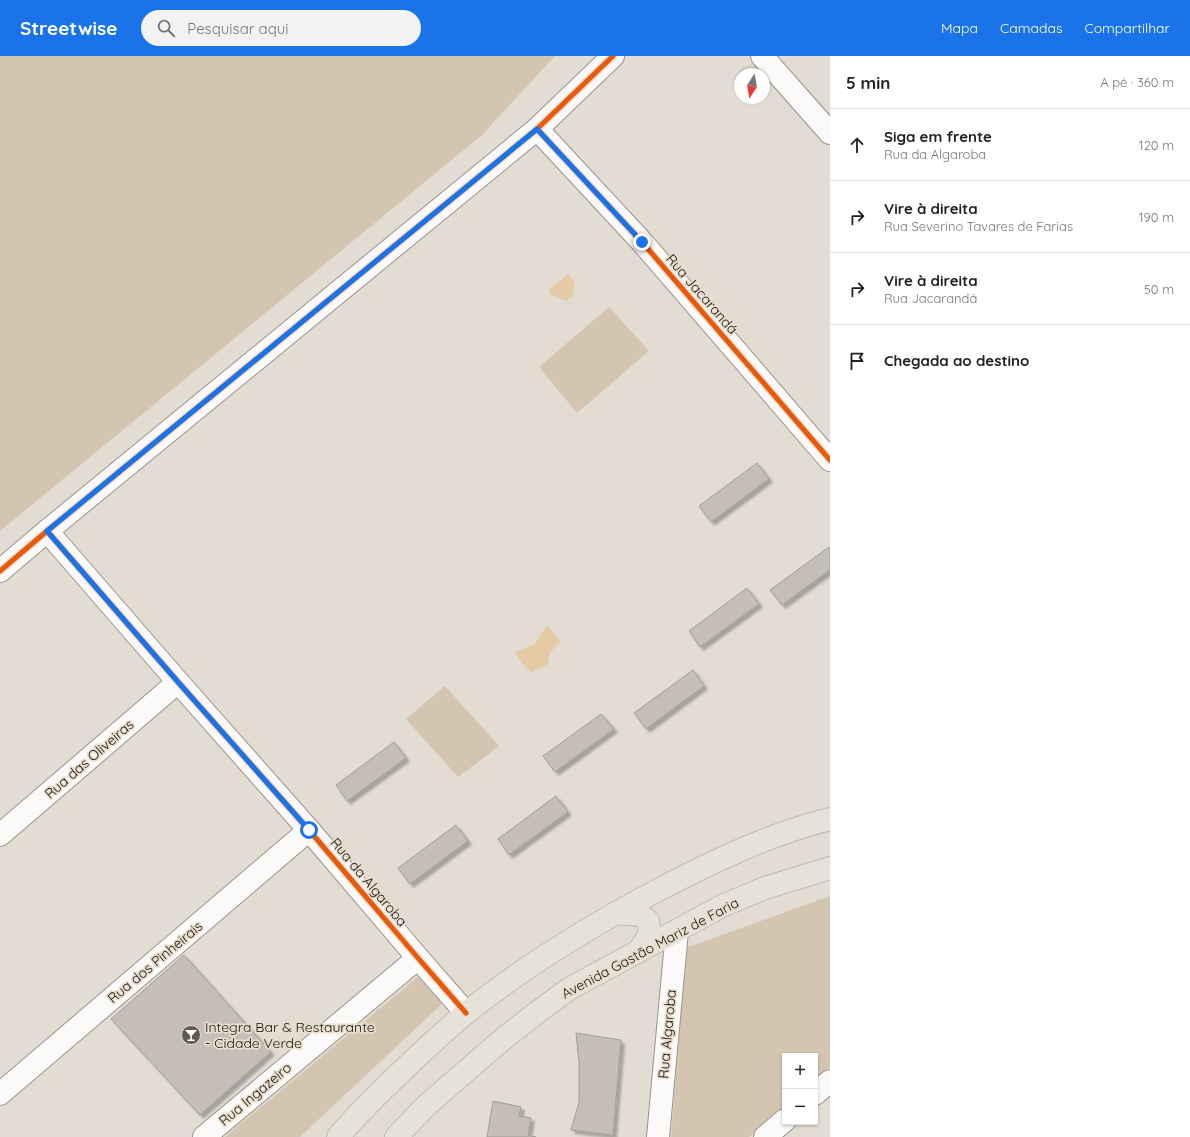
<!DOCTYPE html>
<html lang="pt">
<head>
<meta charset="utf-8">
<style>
	:root { --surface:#fff; --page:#f2f2f2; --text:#202124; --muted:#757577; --line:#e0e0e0; --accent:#1a73e8 }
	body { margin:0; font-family:Quicksand,sans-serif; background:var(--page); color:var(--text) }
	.controls { position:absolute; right:12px; bottom:12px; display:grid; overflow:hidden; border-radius:0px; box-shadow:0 1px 3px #0004 }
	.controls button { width:36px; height:36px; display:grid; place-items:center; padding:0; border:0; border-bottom:1px solid var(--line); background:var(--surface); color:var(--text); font:20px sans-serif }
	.compass { position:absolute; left:734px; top:12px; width:36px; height:36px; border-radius:50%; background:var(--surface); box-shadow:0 1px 3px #0004; rotate:192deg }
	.stop { position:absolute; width:12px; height:12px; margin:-9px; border:3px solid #1a73e8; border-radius:50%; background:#fff }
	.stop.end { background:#1a73e8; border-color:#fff; box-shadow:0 1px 4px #0008 }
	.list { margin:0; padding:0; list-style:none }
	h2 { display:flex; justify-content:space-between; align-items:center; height:52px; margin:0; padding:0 16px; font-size:17px }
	h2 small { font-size:13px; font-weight:400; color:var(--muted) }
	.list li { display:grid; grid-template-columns:26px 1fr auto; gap:12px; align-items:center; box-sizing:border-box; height:72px; padding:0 16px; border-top:1px solid var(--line) }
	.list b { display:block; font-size:15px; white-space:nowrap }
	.list p { margin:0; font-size:13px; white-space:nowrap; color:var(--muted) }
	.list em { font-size:13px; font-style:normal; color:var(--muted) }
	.icon { flex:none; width:22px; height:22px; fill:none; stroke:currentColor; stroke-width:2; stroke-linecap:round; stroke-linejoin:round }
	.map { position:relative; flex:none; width:830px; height:1081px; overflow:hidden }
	header { display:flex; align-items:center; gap:24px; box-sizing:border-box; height:56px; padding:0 20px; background:var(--accent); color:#fff }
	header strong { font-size:19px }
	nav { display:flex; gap:22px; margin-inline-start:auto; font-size:14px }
	.search { width:280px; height:36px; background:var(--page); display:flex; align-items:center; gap:10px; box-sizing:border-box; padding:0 14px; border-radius:22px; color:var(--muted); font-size:15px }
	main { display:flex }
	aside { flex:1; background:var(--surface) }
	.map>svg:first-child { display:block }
	.green { fill:#d4c5b0 }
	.water { fill:#e4caa5 }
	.building { fill:#c4beb7; stroke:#a19c95; filter:url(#shadow) }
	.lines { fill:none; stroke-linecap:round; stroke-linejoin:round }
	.minor-casing { stroke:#99938d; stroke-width:24 }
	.major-casing { stroke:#bebab6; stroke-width:24 }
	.minor { stroke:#fbfaf8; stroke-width:22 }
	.major { stroke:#e6e2da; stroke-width:22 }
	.cycleway-casing { stroke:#e9ddcd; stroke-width:8 }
	.cycleway { stroke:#e8590c; stroke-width:5 }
	.route { stroke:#1a73e8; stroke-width:5 }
	.labels { text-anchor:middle; stroke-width:3.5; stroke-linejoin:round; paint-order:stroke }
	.street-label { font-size:14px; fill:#18140f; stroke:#e9ddcd }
	.poi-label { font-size:14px; fill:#18140f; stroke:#e9ddcd; text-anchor:start }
</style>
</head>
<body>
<header>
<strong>Streetwise</strong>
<div class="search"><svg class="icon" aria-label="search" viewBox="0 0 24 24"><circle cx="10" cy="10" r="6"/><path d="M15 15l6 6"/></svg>Pesquisar aqui</div>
<nav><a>Mapa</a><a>Camadas</a><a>Compartilhar</a></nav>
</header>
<main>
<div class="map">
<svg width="830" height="1081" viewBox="0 0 830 1081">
	<defs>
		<filter id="shadow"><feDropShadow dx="3.5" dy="3.5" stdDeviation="1" flood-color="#0004"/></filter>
	</defs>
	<rect width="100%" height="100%" fill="#e3dcd3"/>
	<g class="green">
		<path d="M0,0H555L482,79L0,475Z"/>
		<path d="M609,251L649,295L577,357L539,311Z"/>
		<path d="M445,630L499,690L458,721L406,663Z"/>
		<path d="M830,840V1011L815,1024V1000H785V1050L749,1081H671L686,892Z"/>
		<path d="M419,920L444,946L300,1081H225Z"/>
	</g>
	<g class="water">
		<path d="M568,218L575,227L572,241L566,245L550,238L549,233Z"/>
		<path d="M547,569L561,586L550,596L548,608L531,617L514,596L534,589Z"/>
	</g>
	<g class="building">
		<path d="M757,407L769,423L711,466L699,450Z"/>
		<path d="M829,491L830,493V514L782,549L770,534Z"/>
		<path d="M747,532L759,548L700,591L689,575Z"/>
		<path d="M693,614L704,630L646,673L634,657Z"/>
		<path d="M601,658L614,673L555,716L543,700Z"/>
		<path d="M394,686L406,702L347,745L336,729Z"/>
		<path d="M556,740L568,756L509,799L498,783Z"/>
		<path d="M456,769L468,785L410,828L398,812Z"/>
		<path d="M184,899L271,996L200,1059L111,963Z"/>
		<path d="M576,977L621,984L613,1079L571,1074L579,1046V1007Z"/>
		<path d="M493,1045L521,1051L519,1060L531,1062L528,1079L536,1081H487Z"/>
	</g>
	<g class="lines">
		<defs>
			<g id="minor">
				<path d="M762,0L830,77"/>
				<path d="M537,73L642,186L830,404"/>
				<path d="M47,475L178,626L309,774L418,902L466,957"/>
				<path d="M0,515L47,475L537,73L613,0"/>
				<path d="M0,779L178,626"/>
				<path d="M0,1038L309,774"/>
				<path d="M815,1038L830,1025"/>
				<path d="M204,1081L418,902"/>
				<path d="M658,1081L677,875"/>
				<path d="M765,1081L785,1064"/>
			</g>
			<g id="major">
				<path d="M615,857L641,859L648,865L650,877L639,895"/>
				<path d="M338,1081C357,1058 379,1037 401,1016C422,996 443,976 466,957C526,909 592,869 660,833C714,805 770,778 830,763"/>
				<path d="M396,1081L427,1049L503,983L539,955L569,933L639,895L724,849L765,832L830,812"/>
			</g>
		</defs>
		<use href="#minor" class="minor-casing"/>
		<use href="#major" class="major-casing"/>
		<use href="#minor" class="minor"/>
		<use href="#major" class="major"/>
		<defs>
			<g id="cycleway">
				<path d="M537,73L642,186L830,404"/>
				<path d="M47,475L178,626L309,774L418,902L466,957"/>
				<path d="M0,515L47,475L537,73L613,0"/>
			</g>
		</defs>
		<use href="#cycleway" class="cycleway-casing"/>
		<use href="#cycleway" class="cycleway"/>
	</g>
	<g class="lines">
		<path class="route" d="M309,774L178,626L47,475L537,73L642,186"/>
	</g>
	<defs>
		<symbol id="bar-disc" viewBox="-11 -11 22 22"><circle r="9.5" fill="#5f5a54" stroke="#e9ddcd"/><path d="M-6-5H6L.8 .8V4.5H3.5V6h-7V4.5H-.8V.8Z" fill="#fff"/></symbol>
	</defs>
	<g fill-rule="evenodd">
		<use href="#bar-disc" x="180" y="968" width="22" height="22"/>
	</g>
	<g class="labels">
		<g class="street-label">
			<text transform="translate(702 238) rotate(49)" y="5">Rua Jacarandá</text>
			<text transform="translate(89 703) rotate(-41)" y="5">Rua das Oliveiras</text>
			<text transform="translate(369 826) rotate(50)" y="5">Rua da Algaroba</text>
			<text transform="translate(650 892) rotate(-28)" y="5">Avenida Gastão Mariz de Faria</text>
			<text transform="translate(155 906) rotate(-40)" y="5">Rua dos Pinheirais</text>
			<text transform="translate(667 978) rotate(-85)" y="5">Rua Algaroba</text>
			<text transform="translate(255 1038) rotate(-40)" y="5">Rua Ingazeiro</text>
		</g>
		<g class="poi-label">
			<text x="205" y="976">Integra Bar &amp; Restaurante<tspan x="205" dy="16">- Cidade Verde</tspan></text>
		</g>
	</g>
</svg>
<div class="controls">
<button>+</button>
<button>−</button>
</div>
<svg class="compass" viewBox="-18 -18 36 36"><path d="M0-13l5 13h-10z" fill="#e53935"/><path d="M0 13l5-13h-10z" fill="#757577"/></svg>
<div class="stop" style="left:309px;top:774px"></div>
<div class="stop end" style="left:642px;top:186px"></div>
</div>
<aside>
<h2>5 min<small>A pé · 360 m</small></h2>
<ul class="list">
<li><svg class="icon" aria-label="ahead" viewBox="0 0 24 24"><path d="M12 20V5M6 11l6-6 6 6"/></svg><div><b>Siga em frente</b><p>Rua da Algaroba</p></div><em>120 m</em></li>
<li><svg class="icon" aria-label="right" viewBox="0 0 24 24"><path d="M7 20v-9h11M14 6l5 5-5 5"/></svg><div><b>Vire à direita</b><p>Rua Severino Tavares de Farias</p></div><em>190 m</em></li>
<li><svg class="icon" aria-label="right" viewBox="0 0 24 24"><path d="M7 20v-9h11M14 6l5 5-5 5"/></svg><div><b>Vire à direita</b><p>Rua Jacarandá</p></div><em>50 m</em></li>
<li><svg class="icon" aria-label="arrive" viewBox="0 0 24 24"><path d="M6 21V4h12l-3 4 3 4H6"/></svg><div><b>Chegada ao destino</b></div></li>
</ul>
</aside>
</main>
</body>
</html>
